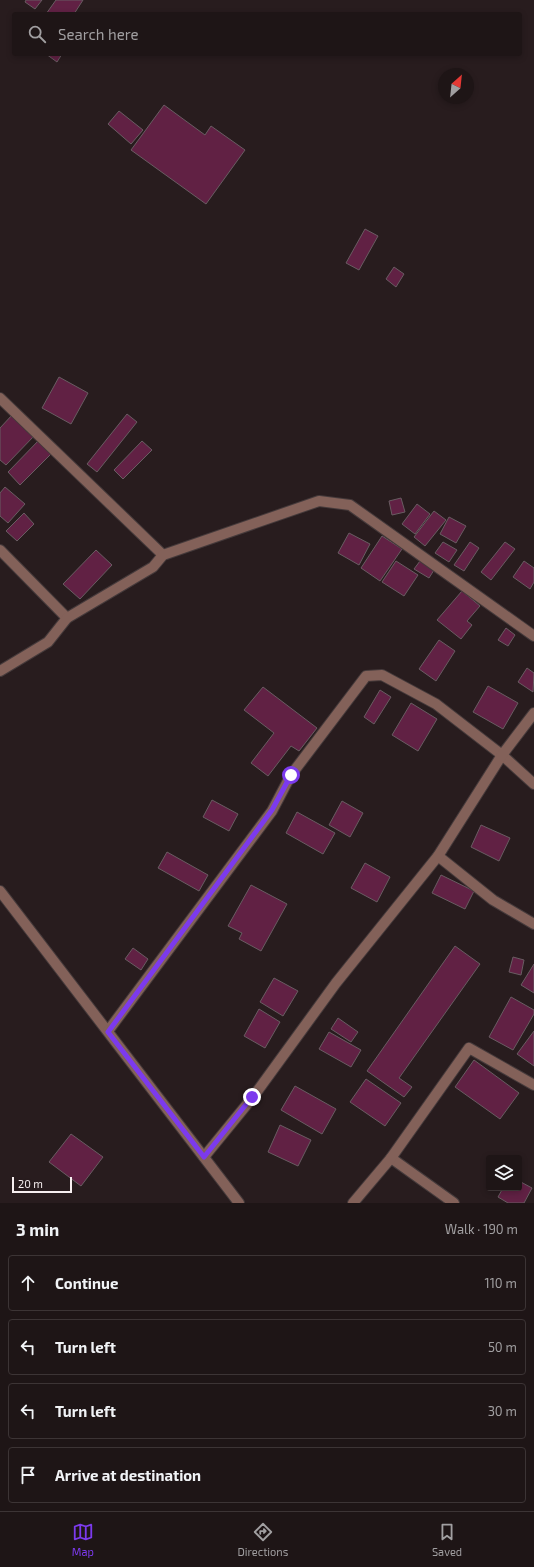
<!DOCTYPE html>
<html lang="en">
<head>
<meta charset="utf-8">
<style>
	:root { --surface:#1e1516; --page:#2b2223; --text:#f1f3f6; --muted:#a19fa1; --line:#3c3435; --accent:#7c3aed }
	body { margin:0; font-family:"Exo 2",sans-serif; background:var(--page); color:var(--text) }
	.controls { position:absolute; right:12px; bottom:12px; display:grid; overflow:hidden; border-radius:4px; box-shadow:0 2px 6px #0003 }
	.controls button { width:36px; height:36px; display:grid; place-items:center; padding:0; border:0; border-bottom:1px solid var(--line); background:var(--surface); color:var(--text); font:20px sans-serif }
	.compass { position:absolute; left:438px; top:68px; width:36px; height:36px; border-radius:50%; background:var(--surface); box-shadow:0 2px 6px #0003; rotate:27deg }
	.scale { position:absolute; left:12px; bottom:10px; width:60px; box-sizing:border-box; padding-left:4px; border:2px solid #f7eff0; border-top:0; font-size:11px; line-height:14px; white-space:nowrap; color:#f7eff0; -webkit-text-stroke:3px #281c1e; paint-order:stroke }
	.stop { position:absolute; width:12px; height:12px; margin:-9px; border:3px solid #7c3aed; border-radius:50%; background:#fff }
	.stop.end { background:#7c3aed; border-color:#fff; box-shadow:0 1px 4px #0008 }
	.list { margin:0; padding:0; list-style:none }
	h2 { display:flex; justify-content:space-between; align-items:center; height:52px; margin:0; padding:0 16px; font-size:17px }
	h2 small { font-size:13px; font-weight:400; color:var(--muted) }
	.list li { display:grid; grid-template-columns:26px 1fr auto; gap:12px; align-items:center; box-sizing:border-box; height:56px; margin:0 8px 8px; padding:0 8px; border:1px solid var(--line); border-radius:4px }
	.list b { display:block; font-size:15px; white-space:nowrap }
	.list em { font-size:13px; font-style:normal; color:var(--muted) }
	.icon { flex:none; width:22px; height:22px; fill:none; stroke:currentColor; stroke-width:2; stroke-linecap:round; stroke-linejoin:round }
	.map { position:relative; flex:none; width:534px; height:1203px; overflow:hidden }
	.search { position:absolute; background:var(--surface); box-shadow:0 2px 6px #0003; left:12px; right:12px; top:12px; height:44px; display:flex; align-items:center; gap:10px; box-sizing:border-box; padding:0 14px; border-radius:4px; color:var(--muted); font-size:15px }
	.sheet { height:308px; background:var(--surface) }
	nav { display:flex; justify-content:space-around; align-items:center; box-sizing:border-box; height:56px; border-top:1px solid var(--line); background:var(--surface); font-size:11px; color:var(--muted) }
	nav a { display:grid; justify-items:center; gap:2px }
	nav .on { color:var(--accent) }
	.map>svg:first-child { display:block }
	.building { fill:#612144; stroke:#695c62 }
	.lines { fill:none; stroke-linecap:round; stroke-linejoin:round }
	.minor-casing { stroke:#453a3b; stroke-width:12 }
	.minor { stroke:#836159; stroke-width:10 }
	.route { stroke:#7c3aed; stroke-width:5 }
</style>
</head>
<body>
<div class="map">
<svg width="534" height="1203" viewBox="0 0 534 1203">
	<rect width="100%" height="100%" fill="#281c1e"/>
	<g class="building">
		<path d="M26,0H42L35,9L25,2Z"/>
		<path d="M56,0H83L74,14H46Z"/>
		<path d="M46,54H62L57,62Z"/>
		<path d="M164,105L205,135L211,126L245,150L206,204L131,150Z"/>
		<path d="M119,111L143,130L131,144L108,124Z"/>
		<path d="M365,229L378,236L359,270L346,263Z"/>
		<path d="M394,267L404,274L396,287L386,279Z"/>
		<path d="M59,377L88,393L71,424L42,408Z"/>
		<path d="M13,414L35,435L6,465L0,460V428Z"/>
		<path d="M127,414L137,422L97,472L87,464Z"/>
		<path d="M41,438L54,451L20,485L8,472Z"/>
		<path d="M142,441L152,450L123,479L114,470Z"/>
		<path d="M5,487L25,504L8,523L0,516V493Z"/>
		<path d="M401,498L405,512L392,515L389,501Z"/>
		<path d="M417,504L430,514L415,534L402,524Z"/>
		<path d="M434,511L446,520L425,546L414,537Z"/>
		<path d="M24,513L34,524L17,541L6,531Z"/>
		<path d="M449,517L466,526L456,543L440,534Z"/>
		<path d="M349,533L370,544L359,565L338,553Z"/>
		<path d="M382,536L402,549L380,581L361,568Z"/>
		<path d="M443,542L457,550L449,562L435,553Z"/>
		<path d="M470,542L479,548L464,571L454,565Z"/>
		<path d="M505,542L515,549L491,580L481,572Z"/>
		<path d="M96,550L112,565L80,599L63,584Z"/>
		<path d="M396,561L418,575L404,596L382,582Z"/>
		<path d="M420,561L434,570L429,578L414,569Z"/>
		<path d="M524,561L534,568V582L530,589L513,577Z"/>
		<path d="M462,591L480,606L467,621L472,625L461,639L437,620Z"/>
		<path d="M506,628L515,635L508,646L498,640Z"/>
		<path d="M439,640L455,651L436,681L419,669Z"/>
		<path d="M527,668L534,673L533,692L518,682Z"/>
		<path d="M488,686L518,703L503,729L473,712Z"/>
		<path d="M263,687L317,728L299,751L291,746L268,776L251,763L274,733L244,710Z"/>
		<path d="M380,690L391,697L374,724L364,717Z"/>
		<path d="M411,703L437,719L418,751L392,735Z"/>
		<path d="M212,800L238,814L229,831L203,817Z"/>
		<path d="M342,801L363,813L350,837L329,825Z"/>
		<path d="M297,812L335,833L323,854L286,833Z"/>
		<path d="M481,825L510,838L499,861L471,847Z"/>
		<path d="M167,852L208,875L199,891L158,868Z"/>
		<path d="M365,863L390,877L377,902L351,888Z"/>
		<path d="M441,875L474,891L465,909L432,893Z"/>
		<path d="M251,885L287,904L261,951L239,939L242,933L228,926Z"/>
		<path d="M455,946L480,964L399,1078L412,1087L404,1097L367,1071Z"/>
		<path d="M133,948L148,959L141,970L125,959Z"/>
		<path d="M513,957L524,960L521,975L509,972Z"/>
		<path d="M534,964V993L521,985Z"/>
		<path d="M274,978L298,991L283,1016L260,1002Z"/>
		<path d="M511,997L534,1010V1014L513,1050L489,1037Z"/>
		<path d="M259,1009L280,1022L265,1048L244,1036Z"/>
		<path d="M338,1018L358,1032L351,1042L331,1029Z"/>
		<path d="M534,1031V1066L517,1054Z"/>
		<path d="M329,1032L361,1050L351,1067L319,1049Z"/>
		<path d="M474,1060L519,1093L500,1119L455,1087Z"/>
		<path d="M366,1079L401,1103L385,1126L350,1102Z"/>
		<path d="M295,1086L336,1109L322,1134L281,1110Z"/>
		<path d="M280,1125L311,1140L298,1166L268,1152Z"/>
		<path d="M71,1134L103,1157L81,1186L49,1162Z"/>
		<path d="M519,1181L532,1188L524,1203H508L498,1197L503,1188H519Z"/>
	</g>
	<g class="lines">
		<defs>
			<g id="minor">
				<path d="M0,398L163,555"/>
				<path d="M0,550L67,618"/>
				<path d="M0,671L48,642L67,618L153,567L163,555L319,501L350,505L534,636"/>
				<path d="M438,856L493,900L534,924"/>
				<path d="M0,891L239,1203"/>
				<path d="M108,1031L272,811L291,775L366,676L382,675L436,704L502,755L534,784"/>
				<path d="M204,1157L253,1097L336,983L438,856L502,755L534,713"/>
				<path d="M391,1158L454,1203"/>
				<path d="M353,1203L391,1158L469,1048L534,1085"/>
			</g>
		</defs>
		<use href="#minor" class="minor-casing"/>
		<use href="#minor" class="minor"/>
	</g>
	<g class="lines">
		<path class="route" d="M252,1097L204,1157L108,1032L272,810L291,775"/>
	</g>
</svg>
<div class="controls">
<button><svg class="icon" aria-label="layers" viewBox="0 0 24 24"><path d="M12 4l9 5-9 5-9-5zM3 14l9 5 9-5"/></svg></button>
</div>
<svg class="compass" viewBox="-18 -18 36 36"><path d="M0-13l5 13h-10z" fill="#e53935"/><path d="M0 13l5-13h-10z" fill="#a19fa1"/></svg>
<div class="scale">20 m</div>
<div class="stop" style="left:291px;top:775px"></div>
<div class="stop end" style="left:252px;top:1097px"></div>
<div class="search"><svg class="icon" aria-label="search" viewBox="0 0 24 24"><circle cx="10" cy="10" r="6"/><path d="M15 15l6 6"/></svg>Search here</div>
</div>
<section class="sheet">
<h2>3 min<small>Walk · 190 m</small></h2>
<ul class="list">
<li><svg class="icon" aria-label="ahead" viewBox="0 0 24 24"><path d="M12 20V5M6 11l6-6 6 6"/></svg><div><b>Continue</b></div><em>110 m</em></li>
<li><svg class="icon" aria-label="left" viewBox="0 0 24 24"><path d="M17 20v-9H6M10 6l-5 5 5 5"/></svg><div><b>Turn left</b></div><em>50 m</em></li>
<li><svg class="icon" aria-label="left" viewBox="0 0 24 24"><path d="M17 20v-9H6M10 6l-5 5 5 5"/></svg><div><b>Turn left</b></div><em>30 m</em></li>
<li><svg class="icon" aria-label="arrive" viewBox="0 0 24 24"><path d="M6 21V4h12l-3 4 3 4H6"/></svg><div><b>Arrive at destination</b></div></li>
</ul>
</section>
<nav>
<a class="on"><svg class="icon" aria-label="map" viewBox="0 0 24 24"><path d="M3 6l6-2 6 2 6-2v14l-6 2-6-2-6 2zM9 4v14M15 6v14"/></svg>Map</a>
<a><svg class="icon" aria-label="directions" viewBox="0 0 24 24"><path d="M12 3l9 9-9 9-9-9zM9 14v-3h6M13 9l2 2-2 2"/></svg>Directions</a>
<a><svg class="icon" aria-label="saved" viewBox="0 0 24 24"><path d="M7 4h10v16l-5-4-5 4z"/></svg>Saved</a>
</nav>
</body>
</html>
